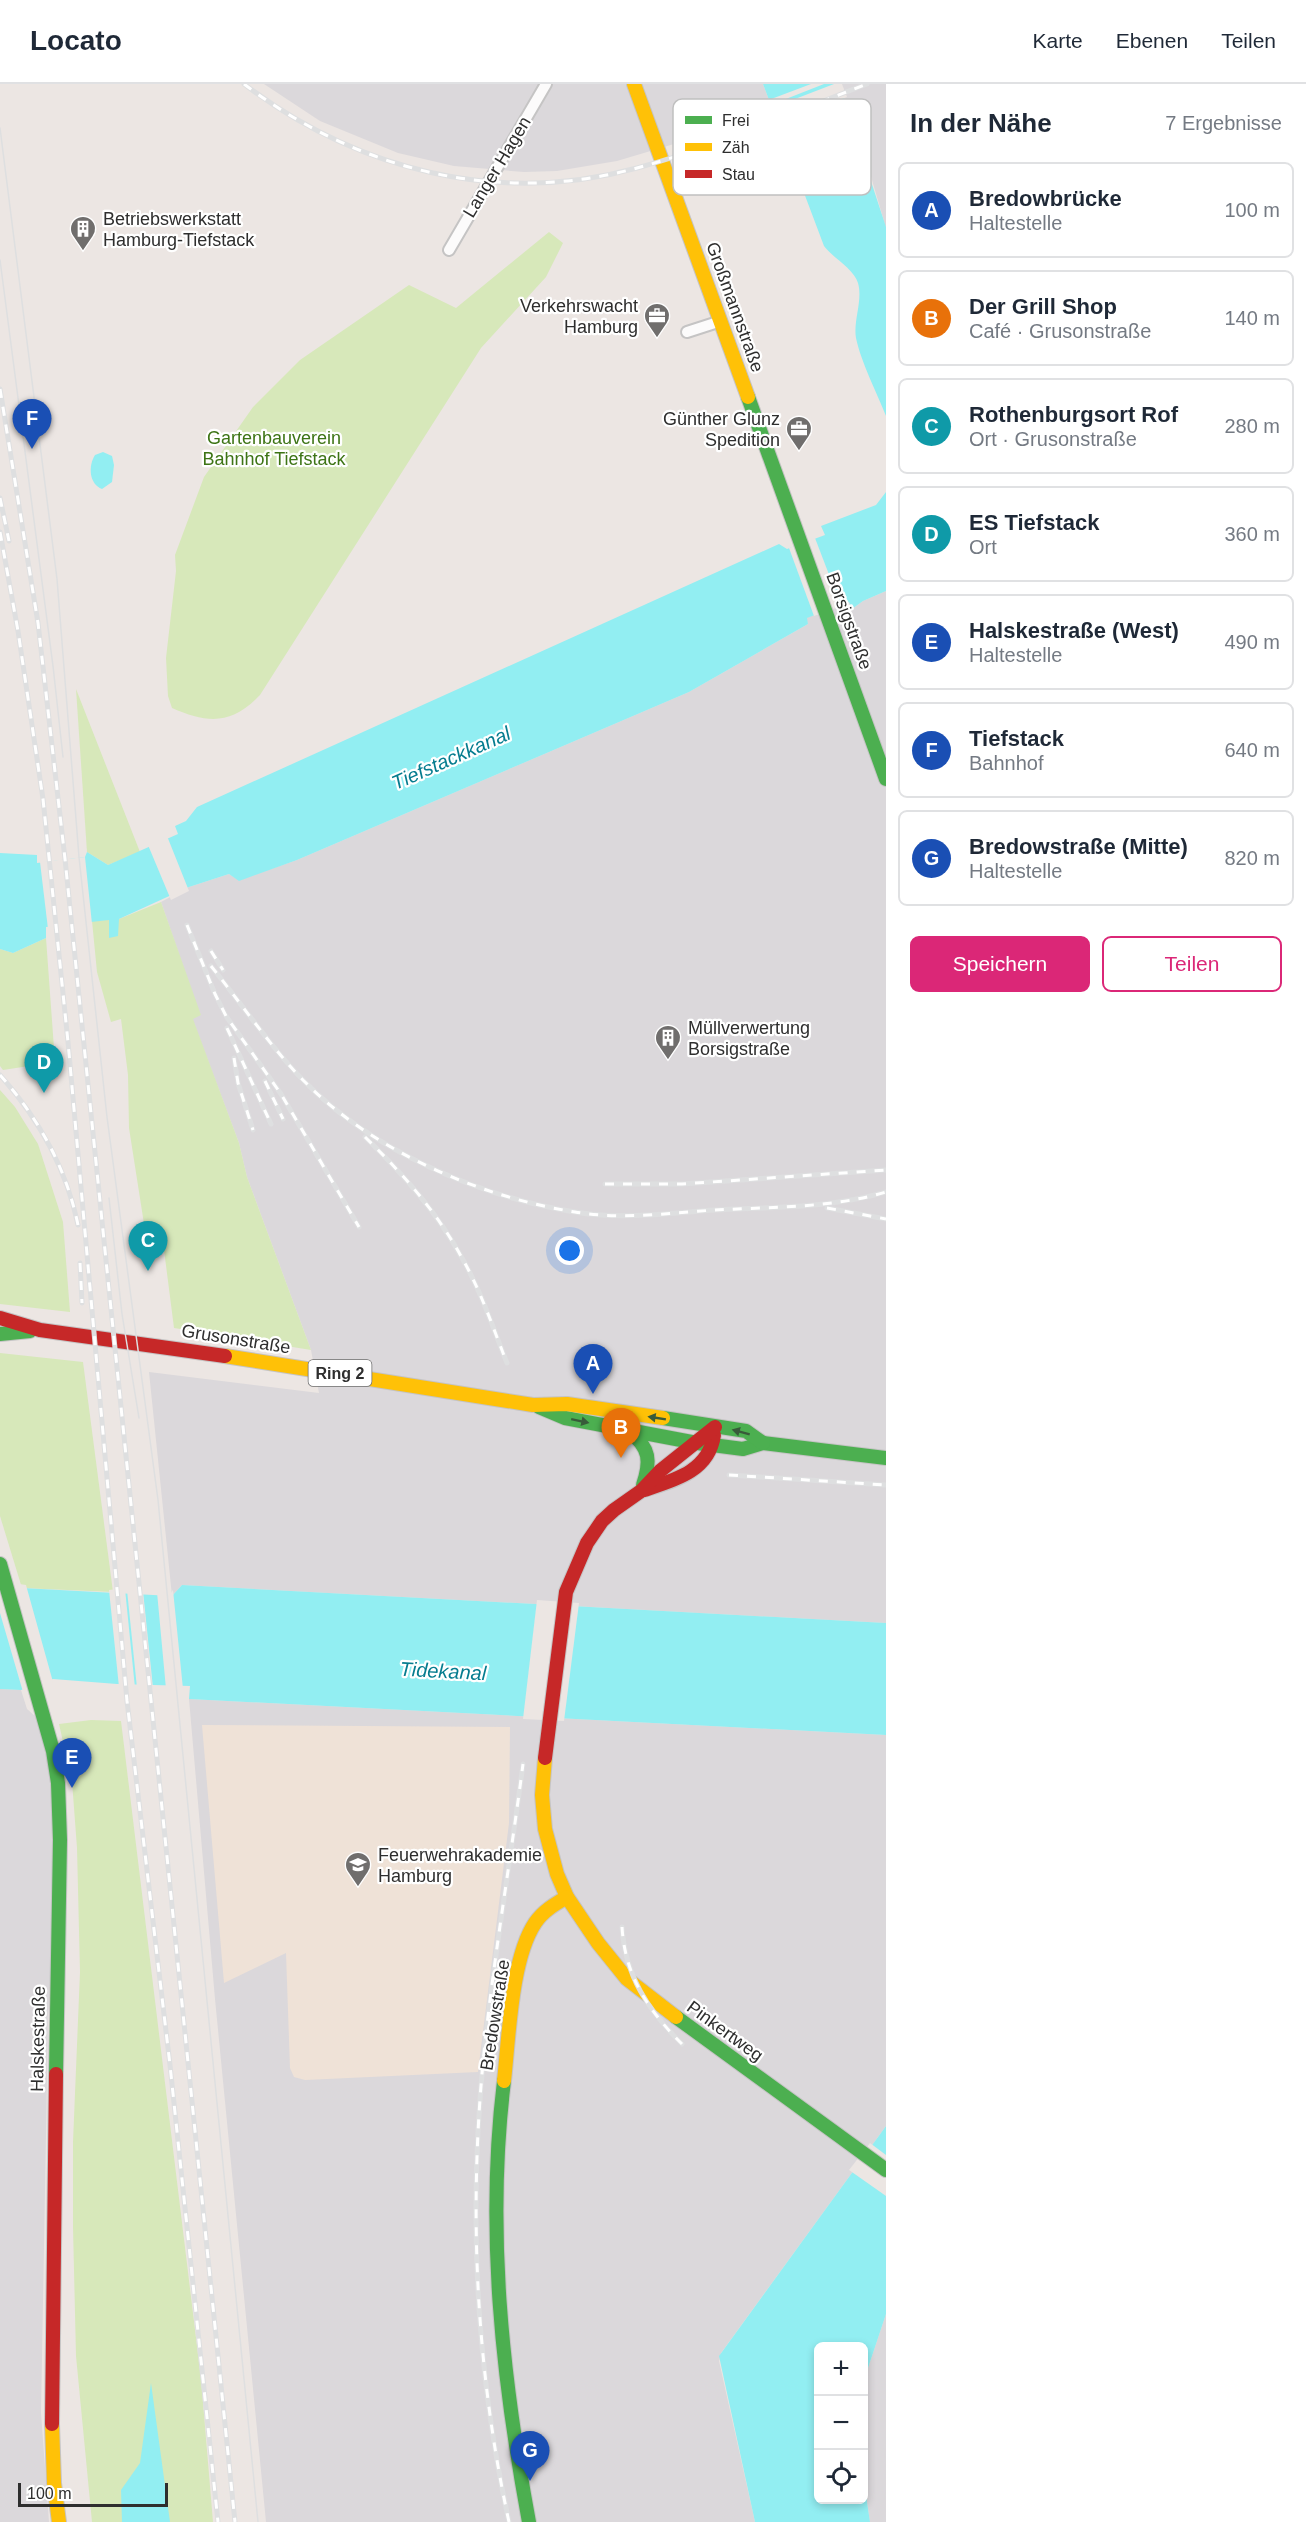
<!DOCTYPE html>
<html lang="de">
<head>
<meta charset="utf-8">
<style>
	:root { --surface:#fff; --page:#f6f6f7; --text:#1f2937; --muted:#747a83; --line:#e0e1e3; --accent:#db2777 }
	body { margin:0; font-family:Arial,sans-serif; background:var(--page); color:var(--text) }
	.controls { position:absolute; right:18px; bottom:18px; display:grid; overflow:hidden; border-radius:9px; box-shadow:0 3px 9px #0003 }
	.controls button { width:54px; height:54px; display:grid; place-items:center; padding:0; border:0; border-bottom:2px solid var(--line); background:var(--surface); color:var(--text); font:30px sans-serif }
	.scale { position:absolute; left:18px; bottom:15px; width:150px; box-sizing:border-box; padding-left:6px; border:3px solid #2e2e2e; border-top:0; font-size:16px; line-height:21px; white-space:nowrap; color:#2e2e2e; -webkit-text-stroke:4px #fff; paint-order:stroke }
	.you { position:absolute; left:570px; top:1167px; width:21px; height:21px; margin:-15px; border:4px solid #fff; border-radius:50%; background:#1a73e8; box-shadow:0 0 0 9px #1a73e833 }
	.badge { display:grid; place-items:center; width:39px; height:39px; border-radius:50%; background:var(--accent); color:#fff; font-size:20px; font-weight:700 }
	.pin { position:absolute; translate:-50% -50px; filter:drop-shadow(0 2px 3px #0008) }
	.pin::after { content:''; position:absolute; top:32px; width:21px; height:18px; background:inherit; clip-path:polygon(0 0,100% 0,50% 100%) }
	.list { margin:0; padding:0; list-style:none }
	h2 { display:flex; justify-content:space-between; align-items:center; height:78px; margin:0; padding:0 24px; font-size:26px }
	h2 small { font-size:20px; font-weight:400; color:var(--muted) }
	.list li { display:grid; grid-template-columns:39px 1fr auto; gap:18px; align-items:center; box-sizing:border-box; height:96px; margin:0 12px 12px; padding:0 12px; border:2px solid var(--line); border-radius:9px }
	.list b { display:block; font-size:22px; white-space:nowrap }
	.list p { margin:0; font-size:20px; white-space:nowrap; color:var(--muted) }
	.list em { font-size:20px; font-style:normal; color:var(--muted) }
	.actions { display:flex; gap:12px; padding:18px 24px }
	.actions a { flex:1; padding:14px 0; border:2px solid var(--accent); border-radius:9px; text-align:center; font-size:21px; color:var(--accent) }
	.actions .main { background:var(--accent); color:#fff }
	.icon { flex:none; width:33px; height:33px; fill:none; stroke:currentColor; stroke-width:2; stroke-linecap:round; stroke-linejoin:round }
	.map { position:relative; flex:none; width:886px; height:2438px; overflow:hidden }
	header { display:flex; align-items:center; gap:36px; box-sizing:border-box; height:84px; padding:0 30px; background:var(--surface); border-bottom:2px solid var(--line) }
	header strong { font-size:28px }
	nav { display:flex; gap:33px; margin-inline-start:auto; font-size:21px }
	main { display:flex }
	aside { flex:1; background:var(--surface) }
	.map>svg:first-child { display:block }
	.industrial { fill:#dbd8db }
	.education { fill:#efe2d7 }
	.green { fill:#d7e8ba }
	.water { fill:#92eef2 }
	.pier { fill:#ece6e3 }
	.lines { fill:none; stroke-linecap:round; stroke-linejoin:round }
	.street-casing { stroke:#c5c4c4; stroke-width:14 }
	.fast-casing { stroke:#c5c4c4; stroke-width:16 }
	.slow-casing { stroke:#c5c4c4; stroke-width:16 }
	.jam-casing { stroke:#c5c4c4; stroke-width:16 }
	.street { stroke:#fcfbfb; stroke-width:10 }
	.fast { stroke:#4caf50; stroke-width:14 }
	.slow { stroke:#ffc107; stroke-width:14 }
	.jam { stroke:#c62828; stroke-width:14 }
	.tram { stroke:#dedfe0; stroke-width:1.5 }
	.rail-casing { stroke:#dedfe0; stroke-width:5 }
	.rail { stroke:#fff; stroke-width:3; stroke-dasharray:9; stroke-linecap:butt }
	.oneway { fill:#385b3a }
	.labels { text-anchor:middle; stroke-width:4.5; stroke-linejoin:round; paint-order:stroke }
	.shield { fill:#fff; stroke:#6d6d6d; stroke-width:1.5 }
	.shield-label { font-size:16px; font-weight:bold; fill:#2e2e2e }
	.street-label { font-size:18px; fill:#2e2e2e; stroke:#fff }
	.poi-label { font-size:18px; fill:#2e2e2e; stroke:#fff; text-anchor:start }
	.park-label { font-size:18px; fill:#3d7415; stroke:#fff }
	.water-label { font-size:20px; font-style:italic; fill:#057c8f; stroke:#fff }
	.key { fill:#fff; stroke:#c0c0c0; stroke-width:1.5 }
	.key-label { font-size:16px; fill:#2e2e2e }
</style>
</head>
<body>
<header>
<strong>Locato</strong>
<nav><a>Karte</a><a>Ebenen</a><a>Teilen</a></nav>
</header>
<main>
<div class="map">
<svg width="886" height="2438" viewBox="0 0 886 2438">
	<rect width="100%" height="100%" fill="#ece6e3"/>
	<g class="industrial">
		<path d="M264,0H763L772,24L684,57L617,77L557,87L524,88L454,82L398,69L320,37Z"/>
		<path d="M839,0H886V144L870,89L861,71Z"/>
		<path d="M886,507V1539L182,1501L172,1512L149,1288L319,1309L311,1266L247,1093L239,1059L192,934L200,931L161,818L189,803L229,790L239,796L297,776L689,608L808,540L806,534L849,518L852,525L863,517Z"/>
		<path d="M0,1605L21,1606L27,1625L37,1634L47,1669L54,1710L56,1760L48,1939L41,2329L49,2438H0Z"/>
		<path d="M189,1615L886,1651V2042L721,2269L719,2277L755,2438H266L215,1915Z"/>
		<path d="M886,2230V2438H870L864,2398V2310L867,2287Z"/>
	</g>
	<path class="education" d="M202,1641L510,1643L509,1739L478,1988L305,1996L294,1993L290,1984L286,1869L224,1899Z"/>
	<g class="green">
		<path d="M549,148L563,159L546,193L481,264L260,611C231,642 207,639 172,624L168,612L166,574L176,487L175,471L204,393L253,323L300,276L409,201L456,224Z"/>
		<path d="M76,605L140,768L108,781L87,768Z"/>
		<path d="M161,818L201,931L193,935L239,1059L247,1093L311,1266L174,1244L163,1158L147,1159L129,1044L128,991L121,935L111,938L97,888L92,837L119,835Z"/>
		<path d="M46,854L55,978L3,986L0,982V865L13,869Z"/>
		<path d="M0,1006L15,1023L38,1060L63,1138L70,1228L0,1220Z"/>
		<path d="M0,1269L83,1278L113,1508L22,1504L0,1432Z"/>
		<path d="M91,1636L121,1637L201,2295L213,2438H92L76,2272L73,2143V2058L80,1888L77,1764L72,1697L59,1640Z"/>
	</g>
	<g class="water">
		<path d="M763,0H839L886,143V332C877,309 861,278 856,254C853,236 863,217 858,199C854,185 833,174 824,162Z"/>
		<path d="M103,368L112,372L114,381L112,398L102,405C89,400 88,382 95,371Z"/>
		<path d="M886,408V507L863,517L852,525L849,518L807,534L808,540L689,608L297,776L239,797L229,790L189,803L119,835L118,852L109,854V836L46,843V854L13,869L0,865V769L37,771V779L85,773L87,768L108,781L178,750L175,742L186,737L197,723L779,460L787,465L825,451L821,442L876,421Z"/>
		<path d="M0,1500L22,1504L172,1512L182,1501L886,1539V1651L189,1615L190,1602L117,1600L53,1595L21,1606L0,1605Z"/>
		<path d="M886,2042V2230L867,2287L864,2310V2262H818V2416H864V2398L870,2438H755L719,2272Z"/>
		<path d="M151,2299L170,2438H122L121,2406L140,2379Z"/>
	</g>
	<g class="pier">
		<path d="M811,0H824L768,22L766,17Z"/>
		<path d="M834,0H842L847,13L775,41L769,25Z"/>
		<path d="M815,454L841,522L814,532L789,464Z"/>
		<path d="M167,752L189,807L171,816L148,761Z"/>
		<path d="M85,773L92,840L48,845L40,778Z"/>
		<path d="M0,1497L26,1501L53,1598L46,1601L44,1599L42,1602L23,1608L0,1529Z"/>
		<path d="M117,1505H125L135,1604L119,1603L109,1506Z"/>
		<path d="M127,1506L143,1507L153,1604H137Z"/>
		<path d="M173,1506L183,1605H166L157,1508L171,1509Z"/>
		<path d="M537,1516L579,1519L564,1637L523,1635Z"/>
		<path d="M870,2059L886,2071V2112L849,2086Z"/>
	</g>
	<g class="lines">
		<defs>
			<g id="street">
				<path d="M449,166L546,0"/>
				<path d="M687,248L721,237"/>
			</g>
			<g id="fast">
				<path d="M748,313L886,695"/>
				<path d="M0,1250L30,1247"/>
				<path d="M539,1323L565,1334L697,1359L743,1365L763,1359L886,1374"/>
				<path d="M663,1334L746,1347L763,1359"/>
				<path d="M630,1348C650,1364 651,1377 643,1401"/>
				<path d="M0,1480L53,1667L58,1699L60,1756L56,1990"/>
				<path d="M676,1933L886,2086"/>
				<path d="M504,1997C486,2144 502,2293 529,2438"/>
			</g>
			<g id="slow">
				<path d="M634,0L748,313"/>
				<path d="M225,1272L533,1321L567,1320L663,1334"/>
				<path d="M545,1674L542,1711L545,1745L557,1790L567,1813L598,1859L627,1895L676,1933"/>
				<path d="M504,1997C509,1953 511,1875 535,1839C543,1827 555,1820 567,1813"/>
				<path d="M52,2340L54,2399L59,2438"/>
			</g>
			<g id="jam">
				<path d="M0,1234L40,1246L225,1272"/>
				<path d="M644,1406C675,1396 709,1387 714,1351"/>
				<path d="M545,1674L566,1508L587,1459L602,1437L614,1426L641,1407L660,1387L715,1343"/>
				<path d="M52,2340L56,1990"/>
			</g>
		</defs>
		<use href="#street" class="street-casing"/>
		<use href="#fast" class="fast-casing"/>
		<use href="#slow" class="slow-casing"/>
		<use href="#jam" class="jam-casing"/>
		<use href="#street" class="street"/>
		<use href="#fast" class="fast"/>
		<use href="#slow" class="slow"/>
		<use href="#jam" class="jam"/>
		<g class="tram">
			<path d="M0,44L57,495L79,773L107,1033L158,1416L258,2438"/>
			<path d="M0,176L53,582L63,673"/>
			<path d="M109,1114L122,1230L139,1334"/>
		</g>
		<defs>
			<g id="rail">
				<path d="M244,0C357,86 498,122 637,84C715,63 791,29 867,0"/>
				<path d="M0,305L38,539L65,775L235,2438"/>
				<path d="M0,414L9,457"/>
				<path d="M0,448L18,547L43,715L68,958L127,1617L170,1981L218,2438"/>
				<path d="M187,841L215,910L226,932L281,1010L359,1143"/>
				<path d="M211,867L223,886"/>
				<path d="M211,882C241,919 272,965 305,998C373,1067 480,1113 575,1128C621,1136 669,1129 715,1126C771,1123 833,1124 886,1108"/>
				<path d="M227,944L271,1040"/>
				<path d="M234,974L238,999L253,1046"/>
				<path d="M0,991C39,1035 66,1083 78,1141"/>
				<path d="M265,997L283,1035"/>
				<path d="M365,1053C403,1090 437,1128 462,1174C481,1207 493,1244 507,1279"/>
				<path d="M605,1100H682L886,1086"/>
				<path d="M827,1124L886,1135"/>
				<path d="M80,1179L82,1219"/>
				<path d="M729,1391L886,1401"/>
				<path d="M622,1843C625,1892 648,1926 682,1960"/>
				<path d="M509,2438C475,2282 468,2118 485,1959C495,1866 511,1773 523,1680"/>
			</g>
		</defs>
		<use href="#rail" class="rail-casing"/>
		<use href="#rail" class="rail"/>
	</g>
	<defs><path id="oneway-solid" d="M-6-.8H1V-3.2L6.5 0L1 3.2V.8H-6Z" transform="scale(1.5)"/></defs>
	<g class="oneway">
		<use href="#oneway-solid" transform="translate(657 1334) rotate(-171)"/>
		<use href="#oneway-solid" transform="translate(580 1337) rotate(12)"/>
		<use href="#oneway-solid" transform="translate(741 1348) rotate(-165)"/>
	</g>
	<defs>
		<symbol id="building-pin" viewBox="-11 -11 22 30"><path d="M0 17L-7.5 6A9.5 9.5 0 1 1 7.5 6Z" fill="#706e6d" stroke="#fff"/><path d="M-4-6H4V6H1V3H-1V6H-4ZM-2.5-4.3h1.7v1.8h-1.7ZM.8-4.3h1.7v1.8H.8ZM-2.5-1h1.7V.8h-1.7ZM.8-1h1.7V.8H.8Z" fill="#fff"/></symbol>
		<symbol id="office-pin" viewBox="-11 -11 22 30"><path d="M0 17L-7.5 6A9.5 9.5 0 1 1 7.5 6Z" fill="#706e6d" stroke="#fff"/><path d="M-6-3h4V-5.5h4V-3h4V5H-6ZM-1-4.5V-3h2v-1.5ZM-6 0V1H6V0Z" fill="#fff"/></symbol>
		<symbol id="university-pin" viewBox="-11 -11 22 30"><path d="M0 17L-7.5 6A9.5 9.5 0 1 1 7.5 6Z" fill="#706e6d" stroke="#fff"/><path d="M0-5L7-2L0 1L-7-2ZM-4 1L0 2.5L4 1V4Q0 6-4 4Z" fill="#fff"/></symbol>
	</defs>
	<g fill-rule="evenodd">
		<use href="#building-pin" x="68" y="130" width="30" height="40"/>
		<use href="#office-pin" x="642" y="217" width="30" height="40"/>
		<use href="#office-pin" x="784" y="330" width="30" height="40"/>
		<use href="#building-pin" x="653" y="939" width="30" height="40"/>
		<use href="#university-pin" x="343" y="1766" width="30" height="40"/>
	</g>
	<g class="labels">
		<rect class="shield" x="308.5" y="1276" width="63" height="26" rx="4.5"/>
		<g class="shield-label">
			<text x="340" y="1295">Ring 2</text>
		</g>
		<g class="street-label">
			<text transform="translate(497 83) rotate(-59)" y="6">Langer Hagen</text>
			<text transform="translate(735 223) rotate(70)" y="6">Großmannstraße</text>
			<text transform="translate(849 537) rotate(70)" y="6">Borsigstraße</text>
			<text transform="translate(236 1255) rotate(9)" y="6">Grusonstraße</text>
			<text transform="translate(495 1931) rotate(-81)" y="6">Bredowstraße</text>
			<text transform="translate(725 1947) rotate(36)" y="6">Pinkertweg</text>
			<text transform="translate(38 1955) rotate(-89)" y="6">Halskestraße</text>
		</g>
		<g class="poi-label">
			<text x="103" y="141">Betriebswerkstatt<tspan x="103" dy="21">Hamburg-Tiefstack</tspan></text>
			<text x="638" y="228" text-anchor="end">Verkehrswacht<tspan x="638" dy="21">Hamburg</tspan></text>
			<text x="780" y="341" text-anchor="end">Günther Glunz<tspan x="780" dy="21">Spedition</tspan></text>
			<text x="688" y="950">Müllverwertung<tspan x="688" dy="21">Borsigstraße</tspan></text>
			<text x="378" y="1777">Feuerwehrakademie<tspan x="378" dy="21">Hamburg</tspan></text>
		</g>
		<g class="park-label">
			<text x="274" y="360">Gartenbauverein<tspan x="274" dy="21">Bahnhof Tiefstack</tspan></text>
		</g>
		<g class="water-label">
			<text transform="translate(451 674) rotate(-24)" y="7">Tiefstackkanal</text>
			<text transform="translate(443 1587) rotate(3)" y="7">Tidekanal</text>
		</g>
	</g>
	<rect x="673" y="15" width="198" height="96" rx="9" class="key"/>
	<rect x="685" y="32" width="27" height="8" fill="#4caf50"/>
	<rect x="685" y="59" width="27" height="8" fill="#ffc107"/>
	<rect x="685" y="86" width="27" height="8" fill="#c62828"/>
	<g class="key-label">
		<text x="722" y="42">Frei</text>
		<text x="722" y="69">Zäh</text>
		<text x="722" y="96">Stau</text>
	</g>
</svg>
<div class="controls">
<button>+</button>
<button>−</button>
<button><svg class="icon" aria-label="locate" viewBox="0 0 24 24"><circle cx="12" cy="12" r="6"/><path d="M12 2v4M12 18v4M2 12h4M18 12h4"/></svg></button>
</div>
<div class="scale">100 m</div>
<div class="you"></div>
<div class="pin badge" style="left:593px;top:1310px;background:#1a4fb4">A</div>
<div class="pin badge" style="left:621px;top:1374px;background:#e8710a">B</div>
<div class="pin badge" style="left:148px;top:1187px;background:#0f9aa8">C</div>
<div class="pin badge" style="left:44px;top:1009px;background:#0f9aa8">D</div>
<div class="pin badge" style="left:72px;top:1704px;background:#1a4fb4">E</div>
<div class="pin badge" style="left:32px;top:365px;background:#1a4fb4">F</div>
<div class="pin badge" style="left:530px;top:2397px;background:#1a4fb4">G</div>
</div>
<aside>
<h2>In der Nähe<small>7 Ergebnisse</small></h2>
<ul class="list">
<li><span class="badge" style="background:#1a4fb4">A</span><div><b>Bredowbrücke</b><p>Haltestelle</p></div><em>100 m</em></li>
<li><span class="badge" style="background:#e8710a">B</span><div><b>Der Grill Shop</b><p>Café · Grusonstraße</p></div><em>140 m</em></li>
<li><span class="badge" style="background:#0f9aa8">C</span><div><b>Rothenburgsort Rof</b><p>Ort · Grusonstraße</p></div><em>280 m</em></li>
<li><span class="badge" style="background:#0f9aa8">D</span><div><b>ES Tiefstack</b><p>Ort</p></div><em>360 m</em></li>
<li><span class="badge" style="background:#1a4fb4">E</span><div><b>Halskestraße (West)</b><p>Haltestelle</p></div><em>490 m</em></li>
<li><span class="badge" style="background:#1a4fb4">F</span><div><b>Tiefstack</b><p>Bahnhof</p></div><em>640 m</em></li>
<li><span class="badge" style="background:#1a4fb4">G</span><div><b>Bredowstraße (Mitte)</b><p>Haltestelle</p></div><em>820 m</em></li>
</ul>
<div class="actions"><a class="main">Speichern</a><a>Teilen</a></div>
</aside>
</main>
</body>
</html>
